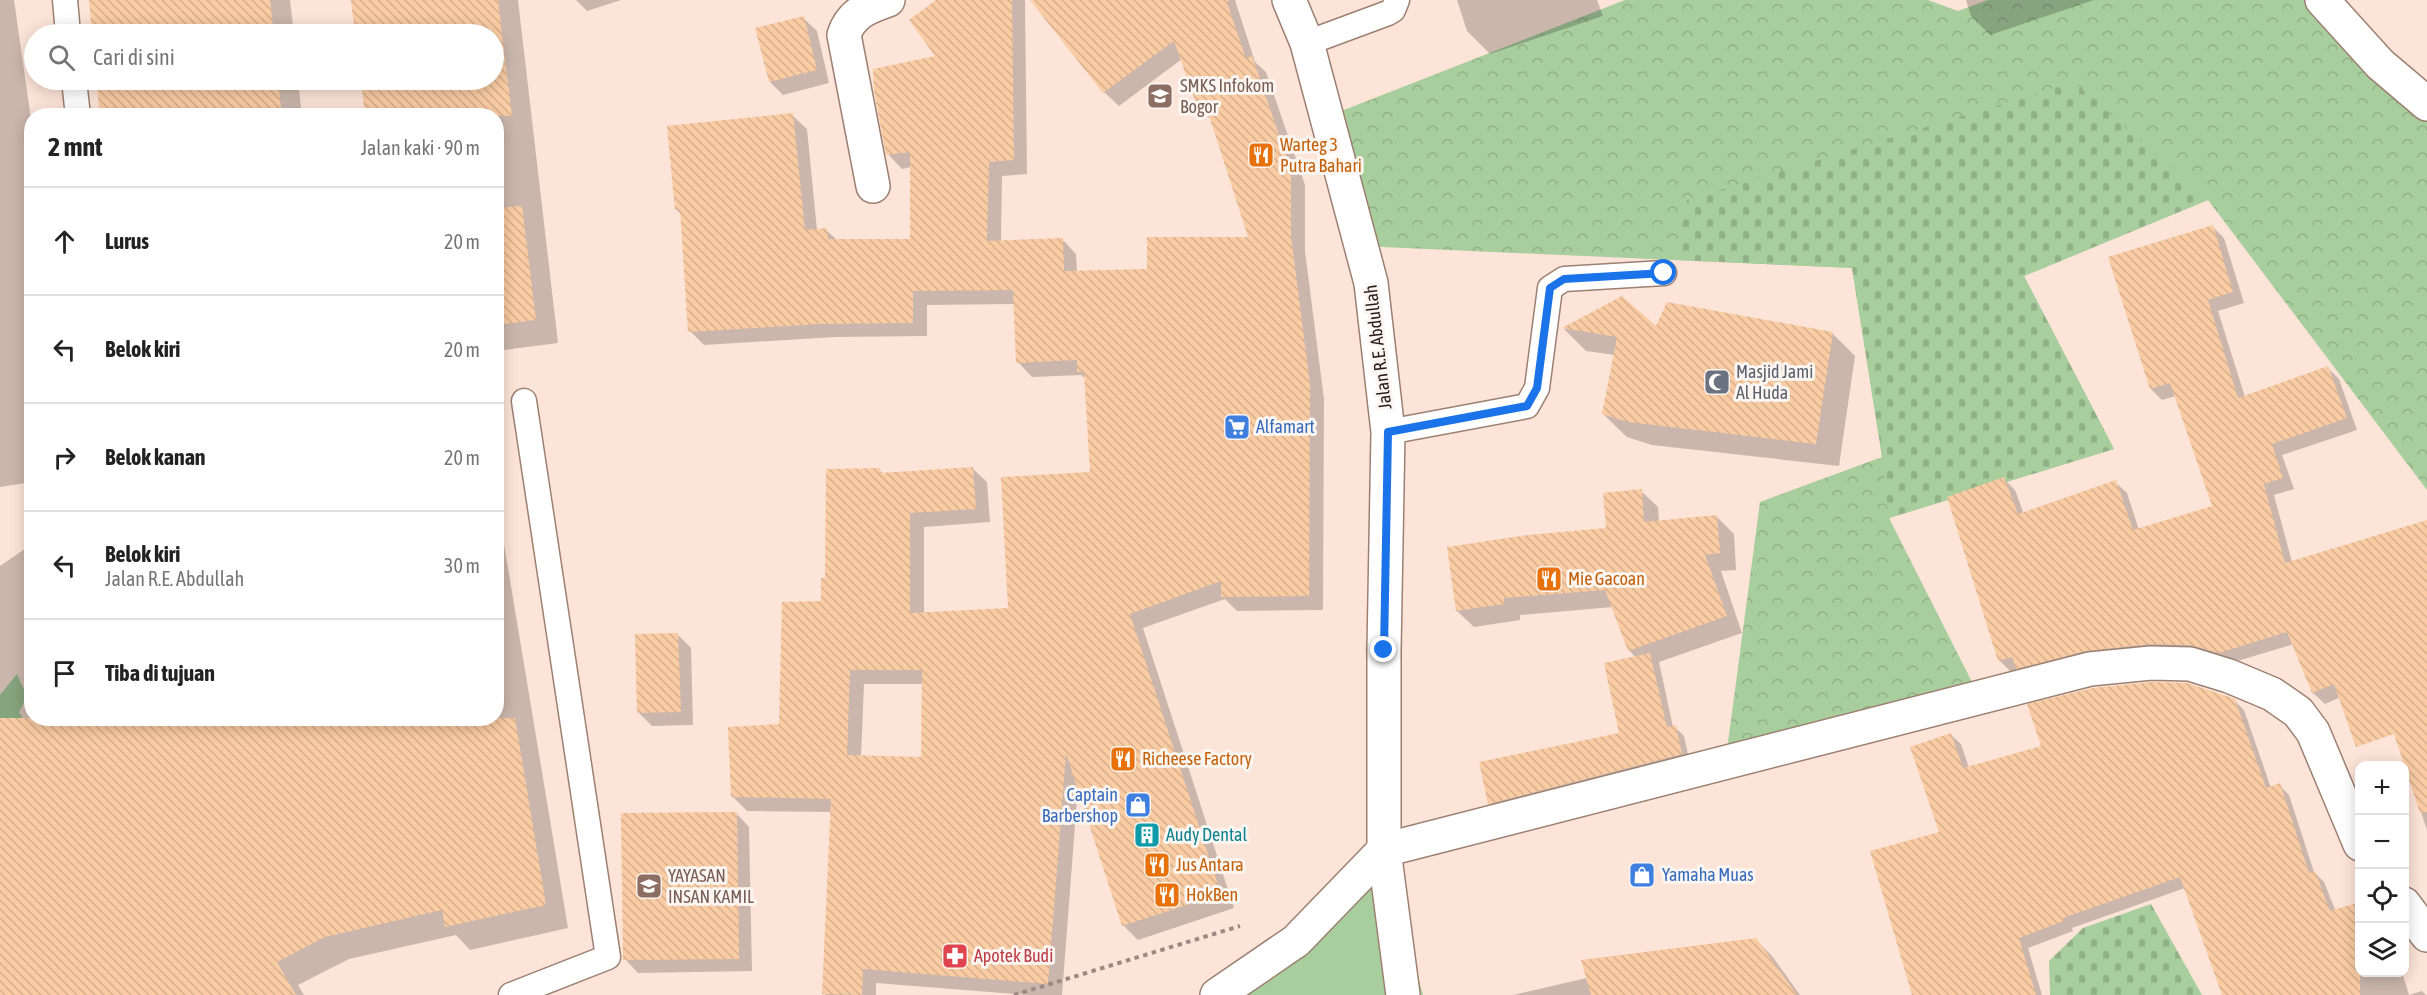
<!DOCTYPE html>
<html lang="id">
<head>
<meta charset="utf-8">
<style>
	:root { --surface:#fff; --page:#f2f2f2; --text:#222; --muted:#767676; --line:#e0e0e0 }
	body { margin:0; font-family:"Asap Condensed",sans-serif; background:var(--page); color:var(--text) }
	.controls { position:absolute; right:18px; bottom:18px; display:grid; overflow:hidden; border-radius:12px; box-shadow:0 3px 15px #0003 }
	.controls button { width:54px; height:54px; display:grid; place-items:center; padding:0; border:0; border-bottom:2px solid var(--line); background:var(--surface); color:var(--text); font:30px sans-serif }
	.stop { position:absolute; width:18px; height:18px; margin:-14px; border:4px solid #1a73e8; border-radius:50%; background:#fff }
	.stop.end { background:#1a73e8; border-color:#fff; box-shadow:0 2px 6px #0008 }
	.list { margin:0; padding:0; list-style:none }
	h2 { display:flex; justify-content:space-between; align-items:center; height:78px; margin:0; padding:0 24px; font-size:26px }
	h2 small { font-size:20px; font-weight:400; color:var(--muted) }
	.list li { display:grid; grid-template-columns:39px 1fr auto; gap:18px; align-items:center; box-sizing:border-box; height:108px; padding:0 24px; border-top:2px solid var(--line) }
	.list b { display:block; font-size:22px; white-space:nowrap }
	.list p { margin:0; font-size:20px; white-space:nowrap; color:var(--muted) }
	.list em { font-size:20px; font-style:normal; color:var(--muted) }
	.icon { flex:none; width:33px; height:33px; fill:none; stroke:currentColor; stroke-width:2; stroke-linecap:round; stroke-linejoin:round }
	.map { position:relative; flex:none; width:2427px; height:995px; overflow:hidden }
	.search { position:absolute; background:var(--surface); box-shadow:0 3px 15px #0003; left:24px; top:24px; width:480px; height:66px; display:flex; align-items:center; gap:15px; box-sizing:border-box; padding:0 21px; border-radius:33px; color:var(--muted); font-size:22px }
	.panel { position:absolute; background:var(--surface); box-shadow:0 3px 15px #0003; left:24px; top:108px; width:480px; height:618px; border-radius:24px }
	.map>svg:first-child { display:block }
	.green { fill:#a8ce9d }
	.forest { fill:url(#forest-crowns) }
	.cemetery { fill:url(#cemetery-stones) }
	.shadow { fill:#0003; fill-rule:evenodd }
	.building { fill:url(#building-back-hatch); fill-rule:evenodd }
	.lines { fill:none; stroke-linecap:round; stroke-linejoin:round }
	.lane-casing { stroke:#9c8072; stroke-width:27 }
	.street-casing { stroke:#9c8072; stroke-width:36 }
	.primary-casing { stroke:#9c8072; stroke-width:36 }
	.path { stroke:#9c8981; stroke-width:4; stroke-dasharray:4.5 4.5; stroke-linecap:butt }
	.lane { stroke:#fff; stroke-width:24 }
	.street { stroke:#fff; stroke-width:33 }
	.primary { stroke:#fff; stroke-width:33 }
	.route { stroke:#1a73e8; stroke-width:8 }
	.labels { text-anchor:middle; stroke-width:6; stroke-linejoin:round; paint-order:stroke }
	.education-label { font-size:18px; fill:#785e54; stroke:#fcf6f3; text-anchor:start }
	.food-label { font-size:18px; fill:#c56008; stroke:#fcf6f3; text-anchor:start }
	.street-label { font-size:18px; fill:#271c17; stroke:#fcf6f3 }
	.worship-label { font-size:18px; fill:#5b616d; stroke:#fcf6f3; text-anchor:start }
	.shop-label { font-size:18px; fill:#366cbe; stroke:#fcf6f3; text-anchor:start }
	.culture-label { font-size:18px; fill:#0d838f; stroke:#fcf6f3; text-anchor:start }
	.health-label { font-size:18px; fill:#be3a42; stroke:#fcf6f3; text-anchor:start }
</style>
</head>
<body>
<div class="map">
<svg width="2427" height="995" viewBox="0 0 2427 995">
	<defs>
		<pattern id="forest-crowns" width="20" height="18" patternUnits="userSpaceOnUse" patternTransform="scale(1.5)"><rect width="20" height="18" fill="#a8ce9d"/><path d="M2 6a3 3 0 1 1 6 0M12 15a3 3 0 1 1 6 0" fill="none" stroke="#91b086"/></pattern>
		<pattern id="cemetery-stones" width="16" height="16" patternUnits="userSpaceOnUse" patternTransform="scale(1.5)"><rect width="16" height="16" fill="#a8ce9d"/><path d="M2 7V4a2 2 0 0 1 4 0v3zM10 15v-3a2 2 0 0 1 4 0v3z" fill="#91b086"/></pattern>
		<pattern id="building-back-hatch" width="6" height="6" patternUnits="userSpaceOnUse" patternTransform="scale(1.5)"><rect width="6" height="6" fill="#facca4"/><path d="M-1 5l2 2M0 0l6 6M5-1l2 2" fill="none" stroke="#d6af8c"/></pattern>
	</defs>
	<rect width="100%" height="100%" fill="#fde4d8"/>
	<g class="green">
		<path d="M17,674L27,697L19,712L58,777L0,837V695Z"/>
		<path d="M1384,850L1423,995H1216Z"/>
	</g>
	<path class="forest" d="M1625,0H1928L1958,11L1988,0H2322L2427,106V490L2208,200L2024,276L2114,449L1889,518L1974,686L1725,765L1760,502L1882,457L1852,268L1361,246L1326,117Z"/>
	<g class="cemetery">
		<path d="M2074,82L2208,200L2024,276L2114,449L1889,518L1880,442L1852,268L1677,260L1687,200Z"/>
		<path d="M2151,904L2202,995H2050L2049,961L2083,928Z"/>
	</g>
	<g class="shadow">
		<path d="M0,0H14L32,126V482L0,487Z"/>
		<path d="M91,0H290L294,34H94Z"/>
		<path d="M353,0H518L558,343L496,351V116H367L362,80H494V34H357Z"/>
		<path d="M576,0H621L587,11Z"/>
		<path d="M938,0H1025L1027,174L1002,176L1001,242L1062,239L1076,254L1077,272L1149,270L1250,238L1212,120L1199,108L1182,59L1119,106L1104,92L1032,0H1235L1255,62L1266,72L1305,185V251L1324,399L1323,610L1237,611L1225,599L1143,628L1234,908L1138,940L1123,925L1078,786L1062,995H1028L876,983V995H825L832,812L747,811L732,796L780,726L823,602L827,579L879,470L884,474L972,468L987,482L990,522L924,527V613L1009,610L1091,473L1086,379L1081,375L1032,377L1018,362L1015,304L927,305V336L835,337L704,345L690,331L682,215L676,209L792,115L807,129L817,230H826L837,240H911V167L902,169L888,154L937,57ZM864,684H924L922,759L861,757Z"/>
		<path d="M1457,0H1597L1603,16L1490,54L1467,31Z"/>
		<path d="M1966,0H2094L1990,35L1971,16Z"/>
		<path d="M803,18L817,31L829,83L783,95L770,82Z"/>
		<path d="M98,80H298L302,116H101Z"/>
		<path d="M2213,227L2224,238L2244,303L2218,311L2245,397L2328,368L2339,379L2357,430L2282,455L2294,489L2274,495L2292,562L2427,521V675L2343,696L2325,704L2313,693L2294,644L2231,663L2028,679L2018,669L2011,672L1999,660L2004,479L2015,490L2024,514L2115,482L2127,493L2139,530L2213,507L2176,396L2162,400L2151,389Z"/>
		<path d="M1622,298L1657,329L1832,333L1855,356L1839,466L1652,445L1627,437L1603,414L1615,355L1586,351L1564,329Z"/>
		<path d="M1641,491L1658,507L1659,522L1717,517L1734,534L1736,570L1721,571L1742,633L1659,662L1673,727H1675L1684,736L1690,763L1499,812L1490,803L1621,735L1636,658L1629,650L1613,607L1520,615V620L1474,627L1457,611L1607,529Z"/>
		<path d="M496,496L568,928L470,950L456,935L349,959L298,985L304,995H0V566L32,544V718H496Z"/>
		<path d="M677,634L691,648L693,725L652,726L639,713Z"/>
		<path d="M2234,700L2244,710L2271,788L2279,785L2289,795L2314,872L2324,882L2360,972H2402L2409,995L2422,991L2426,995H2223L2185,888L2072,928L2073,931L2028,948L2042,995H1936L1941,833L1951,735L1961,744L1969,768Z"/>
		<path d="M2427,735V830L2398,743Z"/>
		<path d="M736,813L749,827L752,971L638,973L625,959Z"/>
		<path d="M1755,939L1772,956L1800,995H1513Z"/>
	</g>
	<g class="building">
		<path d="M89,0H270L274,34H92Z"/>
		<path d="M351,0H498L512,116H365L361,80H494V34H355Z"/>
		<path d="M936,0H1012L1014,160L989,162L987,241L1063,238L1064,271L1147,269V237H1248L1206,106L1198,109L1174,41L1103,93L1030,0H1230L1227,2L1246,59L1252,56L1291,170V236L1310,384L1309,596L1221,597V581L1130,614L1221,894L1122,926L1066,753L1048,984L863,969L862,995L822,994L831,799L731,797L728,727L779,724L782,602L821,601V578H825L826,469L880,468V473L973,467L976,509L910,513V613L1008,608L1001,477L1090,472L1084,372H1077V360L1016,363L1013,290L913,291V323L820,324L688,332L680,209L675,210L667,126L793,113L805,230L827,228L828,239H910V152L886,155L874,90L873,69L935,56L909,20ZM850,670H922L921,757L847,755Z"/>
		<path d="M804,16L817,70L769,82L755,28Z"/>
		<path d="M96,80H278L282,116H100Z"/>
		<path d="M522,206L536,320L496,325V208Z"/>
		<path d="M2213,225L2233,292L2208,300L2238,398L2328,366L2347,418L2272,444L2283,478L2264,484L2285,563L2427,520V812L2420,813L2394,734L2356,747L2334,684L2312,693L2287,632L2219,653L2191,645L2151,644L2086,651L2016,669L2012,657L1998,661L1947,497L2004,477L2018,514L2116,480L2133,530L2212,506L2170,383L2150,389L2108,257Z"/>
		<path d="M1622,296L1656,326L1667,302L1833,332L1816,444L1628,422L1602,414L1617,337L1562,328Z"/>
		<path d="M1642,489L1644,522L1717,515L1720,553L1705,555L1727,616L1628,651L1605,590L1504,598V604L1456,611L1447,547L1528,535L1606,528L1603,493Z"/>
		<path d="M678,633L681,712L637,713L635,634Z"/>
		<path d="M1650,653L1667,727L1676,725L1682,754L1488,804L1479,762L1619,733L1604,663Z"/>
		<path d="M2152,682L2187,683L2235,699L2266,788L2280,783L2309,873L2315,871L2330,911L2360,902V995H2222L2180,877L2063,918L2064,921L2019,938L2036,995H1912L1870,851L1939,832L1910,747L1951,733L1963,768L2041,746L2027,704L2093,688Z"/>
		<path d="M0,718H515L546,905L445,927L442,910L325,937L277,962L296,995H0Z"/>
		<path d="M737,812L739,959L623,960L621,813Z"/>
		<path d="M1756,938L1797,995H1591L1581,960Z"/>
	</g>
	<g class="lines">
		<defs>
			<g id="lane">
				<path d="M65,0L68,34"/>
				<path d="M1307,43L1388,13L1393,10L1397,0"/>
				<path d="M74,80L78,116"/>
				<path d="M1388,432L1527,406L1537,388L1550,288L1564,279L1664,273"/>
				<path d="M511,995L608,957L524,401"/>
			</g>
			<g id="street">
				<path d="M2322,0L2380,64L2427,104"/>
				<path d="M873,186L844,35C851,13 868,7 888,0"/>
				<path d="M1384,850L2090,669L2151,663L2190,664L2229,676L2272,694L2298,712L2313,732L2360,844"/>
				<path d="M2404,904L2427,935"/>
			</g>
			<g id="primary">
				<path d="M1289,0L1307,43L1371,283L1388,432L1384,650V850L1403,995"/>
				<path d="M1217,995L1296,941L1384,850"/>
			</g>
		</defs>
		<use href="#lane" class="lane-casing"/>
		<use href="#street" class="street-casing"/>
		<use href="#primary" class="primary-casing"/>
		<path class="path" d="M1014,995L1240,926"/>
		<use href="#lane" class="lane"/>
		<use href="#street" class="street"/>
		<use href="#primary" class="primary"/>
	</g>
	<g class="lines">
		<path class="route" d="M1384,650L1388,432L1527,406L1537,388L1550,288L1564,279L1664,273"/>
	</g>
	<defs>
		<symbol id="school-square" viewBox="-11 -11 22 22"><rect x="-9" y="-9" width="18" height="18" rx="4" fill="#8d6e63" stroke="#fcf6f3"/><path d="M0-5L7-2L0 1L-7-2ZM-4 1L0 2.5L4 1V4Q0 6-4 4Z" fill="#fff"/></symbol>
		<symbol id="restaurant-square" viewBox="-11 -11 22 22"><rect x="-9" y="-9" width="18" height="18" rx="4" fill="#e8710a" stroke="#fcf6f3"/><path d="M-5-6h1v4h1v-4h1v4h1v-4h1v5L-1.5 .5V6h-2V.5L-5-1ZM5-6V6H3V1.5H1.5Q1.5-4 5-6Z" fill="#fff"/></symbol>
		<symbol id="mosque-square" viewBox="-11 -11 22 22"><rect x="-9" y="-9" width="18" height="18" rx="4" fill="#6b7280" stroke="#fcf6f3"/><path d="M3.5-4.9A6 6 0 1 0 3.5 4.9A5 5 0 1 1 3.5-4.9Z" fill="#fff"/></symbol>
		<symbol id="supermarket-square" viewBox="-11 -11 22 22"><rect x="-9" y="-9" width="18" height="18" rx="4" fill="#3f7fe0" stroke="#fcf6f3"/><path d="M-6-5.5h2.5l.6 2H6L4.5 2H-2.5L-4.4-4H-6ZM-1.5 3.2a1.3 1.3 0 1 0 .1 0ZM3 3.2a1.3 1.3 0 1 0 .1 0Z" fill="#fff"/></symbol>
		<symbol id="shop-square" viewBox="-11 -11 22 22"><rect x="-9" y="-9" width="18" height="18" rx="4" fill="#3f7fe0" stroke="#fcf6f3"/><path d="M-5-2.5h2.3a2.7 3.5 0 0 1 5.4 0H5L5.5 6h-11ZM-1.5-2.5h3a1.5 2.3 0 0 0-3 0Z" fill="#fff"/></symbol>
		<symbol id="building-square" viewBox="-11 -11 22 22"><rect x="-9" y="-9" width="18" height="18" rx="4" fill="#0f9aa8" stroke="#fcf6f3"/><path d="M-4-6H4V6H1V3H-1V6H-4ZM-2.5-4.3h1.7v1.8h-1.7ZM.8-4.3h1.7v1.8H.8ZM-2.5-1h1.7V.8h-1.7ZM.8-1h1.7V.8H.8Z" fill="#fff"/></symbol>
		<symbol id="pharmacy-square" viewBox="-11 -11 22 22"><rect x="-9" y="-9" width="18" height="18" rx="4" fill="#e0444e" stroke="#fcf6f3"/><path d="M-2-6h4v4h4v4h-4v4h-4v-4h-4v-4h4Z" fill="#fff"/></symbol>
	</defs>
	<g fill-rule="evenodd">
		<use href="#school-square" x="1145" y="81" width="30" height="30"/>
		<use href="#restaurant-square" x="1246" y="140" width="30" height="30"/>
		<use href="#mosque-square" x="1702" y="367" width="30" height="30"/>
		<use href="#supermarket-square" x="1222" y="412" width="30" height="30"/>
		<use href="#restaurant-square" x="1534" y="564" width="30" height="30"/>
		<use href="#restaurant-square" x="1108" y="744" width="30" height="30"/>
		<use href="#shop-square" x="1123" y="790" width="30" height="30"/>
		<use href="#building-square" x="1132" y="820" width="30" height="30"/>
		<use href="#restaurant-square" x="1142" y="850" width="30" height="30"/>
		<use href="#shop-square" x="1627" y="860" width="30" height="30"/>
		<use href="#school-square" x="634" y="871" width="30" height="30"/>
		<use href="#restaurant-square" x="1152" y="880" width="30" height="30"/>
		<use href="#pharmacy-square" x="940" y="941" width="30" height="30"/>
	</g>
	<g class="labels">
		<g class="education-label">
			<text x="1180" y="92">SMKS Infokom<tspan x="1180" dy="21">Bogor</tspan></text>
			<text x="668" y="882">YAYASAN<tspan x="668" dy="21">INSAN KAMIL</tspan></text>
		</g>
		<g class="food-label">
			<text x="1280" y="151">Warteg 3<tspan x="1280" dy="21">Putra Bahari</tspan></text>
			<text x="1568" y="585">Mie Gacoan</text>
			<text x="1142" y="765">Richeese Factory</text>
			<text x="1176" y="871">Jus Antara</text>
			<text x="1186" y="901">HokBen</text>
		</g>
		<g class="street-label">
			<text transform="translate(1378 347) rotate(-97)" y="6">Jalan R.E. Abdullah</text>
		</g>
		<g class="worship-label">
			<text x="1736" y="378">Masjid Jami<tspan x="1736" dy="21">Al Huda</tspan></text>
		</g>
		<g class="shop-label">
			<text x="1256" y="433">Alfamart</text>
			<text x="1118" y="801" text-anchor="end">Captain<tspan x="1118" dy="21">Barbershop</tspan></text>
			<text x="1662" y="881">Yamaha Muas</text>
		</g>
		<g class="culture-label">
			<text x="1166" y="841">Audy Dental</text>
		</g>
		<g class="health-label">
			<text x="974" y="962">Apotek Budi</text>
		</g>
	</g>
</svg>
<div class="controls">
<button>+</button>
<button>−</button>
<button><svg class="icon" aria-label="locate" viewBox="0 0 24 24"><circle cx="12" cy="12" r="6"/><path d="M12 2v4M12 18v4M2 12h4M18 12h4"/></svg></button>
<button><svg class="icon" aria-label="layers" viewBox="0 0 24 24"><path d="M12 4l9 5-9 5-9-5zM3 14l9 5 9-5"/></svg></button>
</div>
<div class="stop" style="left:1664px;top:273px"></div>
<div class="stop end" style="left:1384px;top:650px"></div>
<div class="search"><svg class="icon" aria-label="search" viewBox="0 0 24 24"><circle cx="10" cy="10" r="6"/><path d="M15 15l6 6"/></svg>Cari di sini</div>
<section class="panel">
<h2>2 mnt<small>Jalan kaki · 90 m</small></h2>
<ul class="list">
<li><svg class="icon" aria-label="ahead" viewBox="0 0 24 24"><path d="M12 20V5M6 11l6-6 6 6"/></svg><div><b>Lurus</b></div><em>20 m</em></li>
<li><svg class="icon" aria-label="left" viewBox="0 0 24 24"><path d="M17 20v-9H6M10 6l-5 5 5 5"/></svg><div><b>Belok kiri</b></div><em>20 m</em></li>
<li><svg class="icon" aria-label="right" viewBox="0 0 24 24"><path d="M7 20v-9h11M14 6l5 5-5 5"/></svg><div><b>Belok kanan</b></div><em>20 m</em></li>
<li><svg class="icon" aria-label="left" viewBox="0 0 24 24"><path d="M17 20v-9H6M10 6l-5 5 5 5"/></svg><div><b>Belok kiri</b><p>Jalan R.E. Abdullah</p></div><em>30 m</em></li>
<li><svg class="icon" aria-label="arrive" viewBox="0 0 24 24"><path d="M6 21V4h12l-3 4 3 4H6"/></svg><div><b>Tiba di tujuan</b></div></li>
</ul>
</section>
</div>
</body>
</html>
